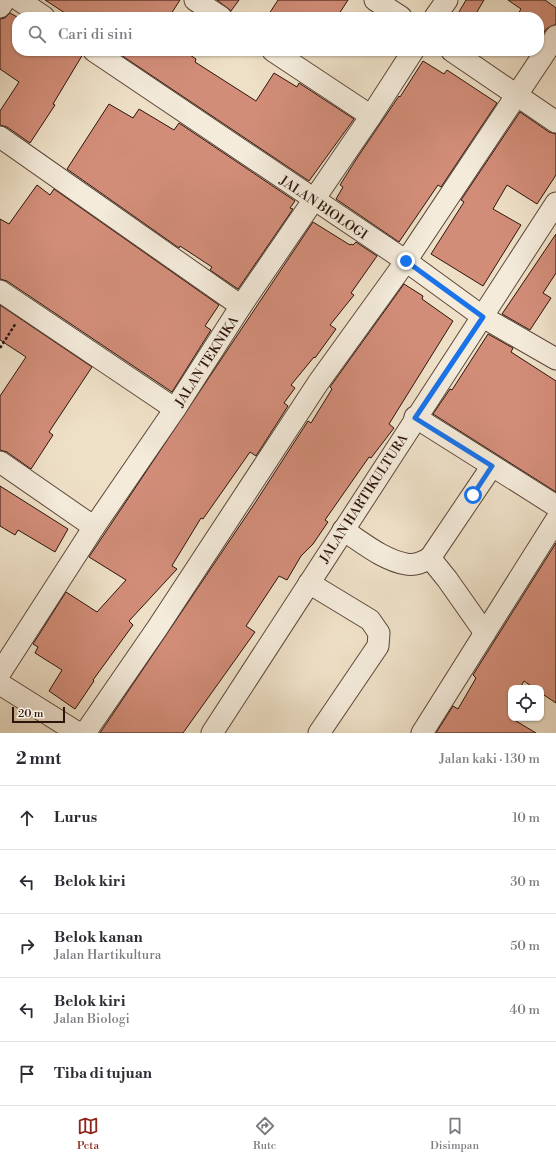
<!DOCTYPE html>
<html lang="id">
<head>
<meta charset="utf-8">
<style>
	:root { --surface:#fff; --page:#f7f7f7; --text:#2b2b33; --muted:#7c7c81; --line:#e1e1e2; --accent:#8f2418 }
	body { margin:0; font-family:"Libre Bodoni",serif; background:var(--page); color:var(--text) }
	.controls { position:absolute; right:12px; bottom:12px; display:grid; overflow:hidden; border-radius:8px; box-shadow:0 1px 3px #0004 }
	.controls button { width:36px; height:36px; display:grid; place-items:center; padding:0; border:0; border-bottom:1px solid var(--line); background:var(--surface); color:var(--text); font:20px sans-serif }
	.scale { position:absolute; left:12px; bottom:10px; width:53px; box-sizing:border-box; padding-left:4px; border:2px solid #2d140b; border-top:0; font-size:11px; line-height:14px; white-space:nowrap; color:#2d140b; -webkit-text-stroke:3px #f4ebdb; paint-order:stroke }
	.stop { position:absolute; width:12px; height:12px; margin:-9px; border:3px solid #1a73e8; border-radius:50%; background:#fff }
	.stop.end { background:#1a73e8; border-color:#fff; box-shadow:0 1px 4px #0008 }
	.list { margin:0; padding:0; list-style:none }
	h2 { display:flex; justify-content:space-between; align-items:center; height:52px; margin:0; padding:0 16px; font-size:17px }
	h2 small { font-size:13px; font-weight:400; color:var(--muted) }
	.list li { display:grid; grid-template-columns:26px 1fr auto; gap:12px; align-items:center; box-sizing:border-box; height:64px; padding:0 16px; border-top:1px solid var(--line) }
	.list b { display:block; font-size:15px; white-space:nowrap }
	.list p { margin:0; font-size:13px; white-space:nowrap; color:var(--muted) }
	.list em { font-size:13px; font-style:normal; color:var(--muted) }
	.icon { flex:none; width:22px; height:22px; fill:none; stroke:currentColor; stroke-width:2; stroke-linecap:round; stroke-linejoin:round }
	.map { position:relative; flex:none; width:556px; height:733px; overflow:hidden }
	.search { position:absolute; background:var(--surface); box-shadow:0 1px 3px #0004; left:12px; right:12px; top:12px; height:44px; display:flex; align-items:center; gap:10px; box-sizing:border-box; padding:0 14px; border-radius:16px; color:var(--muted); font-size:15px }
	.sheet { height:372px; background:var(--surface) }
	nav { display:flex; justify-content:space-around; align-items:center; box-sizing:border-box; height:56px; border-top:1px solid var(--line); background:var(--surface); font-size:11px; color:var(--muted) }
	nav a { display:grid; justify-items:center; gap:2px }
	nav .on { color:var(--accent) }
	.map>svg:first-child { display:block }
	.building { fill:#d28d79; stroke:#2d140b }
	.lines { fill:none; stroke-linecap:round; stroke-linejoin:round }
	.minor-casing { stroke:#5d473a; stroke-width:23 }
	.path { stroke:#2d140b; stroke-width:2.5; stroke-dasharray:3 2; stroke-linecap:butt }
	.minor { stroke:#f4ebdb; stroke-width:21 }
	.route { stroke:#1a73e8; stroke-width:5 }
	.labels { text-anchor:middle; stroke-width:3; stroke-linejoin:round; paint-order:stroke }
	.street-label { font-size:13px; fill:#2d140b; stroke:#f4ebdb }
</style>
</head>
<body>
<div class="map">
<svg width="556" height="733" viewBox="0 0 556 733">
	<rect width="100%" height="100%" fill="#eee0c7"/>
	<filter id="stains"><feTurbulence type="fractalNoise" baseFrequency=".005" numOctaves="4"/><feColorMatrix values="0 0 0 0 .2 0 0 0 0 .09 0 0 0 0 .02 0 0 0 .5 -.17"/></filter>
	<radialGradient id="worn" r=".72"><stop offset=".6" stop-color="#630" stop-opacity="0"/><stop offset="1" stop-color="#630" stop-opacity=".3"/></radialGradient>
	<g class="building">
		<path d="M45,0H180L169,17H71Z"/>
		<path d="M217,0H239L231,11Z"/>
		<path d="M278,0H348L337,17H267Z"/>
		<path d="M466,0H484L474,17H456Z"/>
		<path d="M508,0H545L556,8V24L546,29L539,40V17H516L521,9Z"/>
		<path d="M10,13L17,17V51H82L83,54L53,104L55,105L30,143L7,127L0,125V111L19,82L0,69V19L5,18Z"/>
		<path d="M115,51H184L196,59L195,62L256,101L274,73L297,87L299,83L354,119L309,181Z"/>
		<path d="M423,61L444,74L447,70L497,103L441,187L438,185L399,242L336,199L343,187L340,185L357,158L399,96L400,97Z"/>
		<path d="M109,104L133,118L139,109L174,130L179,123L295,201L290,208L293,209L238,289L210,270L212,267L180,246L179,248L67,169Z"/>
		<path d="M520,112L549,132L556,134V175L537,204L507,185L493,209L521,225L483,286L431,254L464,202L461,200Z"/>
		<path d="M37,185L50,195L54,189L219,305L205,326L211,330L172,392L7,281L0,279V219L9,224Z"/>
		<path d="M313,222L350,245L351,244L353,245L356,242L377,256L351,293L354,295L330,325L336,329L315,358L314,357L291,385L295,388L284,403L288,406L256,456L250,452L203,519L201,518L173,564L172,566L177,569L129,621L133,625L93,680L94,681L75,709L49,691L62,670L35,653L38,647L33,644L66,592L97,612L126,580L89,557Z"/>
		<path d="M556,234V273L543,293L551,298L530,330L502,314Z"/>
		<path d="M404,284L423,296L422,299L453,321L389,424L394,428L371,458L369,457L325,520L328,522L313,544L301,556L287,580L279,576L246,626L255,632L183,733H100L255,503L308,421L311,423L332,389L330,387Z"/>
		<path d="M0,305L92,367L49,432L53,435L31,469L7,452L0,450V396L26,357L0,340Z"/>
		<path d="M488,334L513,348L511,352L556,381V492L433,414L450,389L452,390Z"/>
		<path d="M0,486L68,529L55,552L18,530L15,535L0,526Z"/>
		<path d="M556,543V703L541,693V688H534L524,681L520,688H511V718L536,733H436L453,706L458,709L476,678L473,675Z"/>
	</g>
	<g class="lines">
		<defs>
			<g id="minor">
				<path d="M19,0L44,17"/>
				<path d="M195,0L221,17"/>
				<path d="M375,0L401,17"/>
				<path d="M0,7L5,0"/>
				<path d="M435,17L447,0"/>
				<path d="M94,51L406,261L483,317L556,359"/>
				<path d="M273,51L371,116"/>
				<path d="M452,51L556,122"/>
				<path d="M0,137L241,306"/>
				<path d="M0,291L175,409"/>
				<path d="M415,417L556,506"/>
				<path d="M0,462L94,527"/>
				<path d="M343,530C362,542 383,560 406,564C415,566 423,562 430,558"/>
				<path d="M309,583L370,620L379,633L378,646L319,733"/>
				<path d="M485,633L447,579L430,558L492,466"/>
				<path d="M0,673L94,527L175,409L241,306L371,116L413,51"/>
				<path d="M0,684L78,733"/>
				<path d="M85,733L158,627L318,383L406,261L556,36"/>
				<path d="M212,733L556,203"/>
				<path d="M422,733L556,520"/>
			</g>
		</defs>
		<use href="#minor" class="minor-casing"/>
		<path class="path" d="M0,348L16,323"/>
		<use href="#minor" class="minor"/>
	</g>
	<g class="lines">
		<path class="route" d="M406,261L483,317L415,418L492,466L473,495"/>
	</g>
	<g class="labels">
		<g class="street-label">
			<text transform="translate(324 207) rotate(34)" y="5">JALAN BIOLOGI</text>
			<text transform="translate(206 361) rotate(-57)" y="5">JALAN TEKNIKA</text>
			<text transform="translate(363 498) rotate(-57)" y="5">JALAN HARTIKULTURA</text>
		</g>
	</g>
	<rect width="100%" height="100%" filter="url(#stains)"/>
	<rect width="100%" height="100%" fill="url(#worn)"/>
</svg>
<div class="controls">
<button><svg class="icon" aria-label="locate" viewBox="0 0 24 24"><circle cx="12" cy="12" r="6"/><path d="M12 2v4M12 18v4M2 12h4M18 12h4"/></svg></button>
</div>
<div class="scale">20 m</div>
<div class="stop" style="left:473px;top:495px"></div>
<div class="stop end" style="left:406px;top:261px"></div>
<div class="search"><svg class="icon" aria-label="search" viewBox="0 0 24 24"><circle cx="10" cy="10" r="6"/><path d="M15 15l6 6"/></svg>Cari di sini</div>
</div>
<section class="sheet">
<h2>2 mnt<small>Jalan kaki · 130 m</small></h2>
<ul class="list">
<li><svg class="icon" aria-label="ahead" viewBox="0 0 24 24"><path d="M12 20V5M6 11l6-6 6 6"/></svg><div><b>Lurus</b></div><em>10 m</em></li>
<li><svg class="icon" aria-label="left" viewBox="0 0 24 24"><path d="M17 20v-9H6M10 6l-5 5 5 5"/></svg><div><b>Belok kiri</b></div><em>30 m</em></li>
<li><svg class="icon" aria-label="right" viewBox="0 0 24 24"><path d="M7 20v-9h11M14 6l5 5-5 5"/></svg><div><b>Belok kanan</b><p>Jalan Hartikultura</p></div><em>50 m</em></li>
<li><svg class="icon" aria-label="left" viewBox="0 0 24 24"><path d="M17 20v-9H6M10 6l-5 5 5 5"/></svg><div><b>Belok kiri</b><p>Jalan Biologi</p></div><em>40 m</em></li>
<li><svg class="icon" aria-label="arrive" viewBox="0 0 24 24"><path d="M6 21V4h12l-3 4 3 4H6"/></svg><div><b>Tiba di tujuan</b></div></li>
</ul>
</section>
<nav>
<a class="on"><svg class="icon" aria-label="map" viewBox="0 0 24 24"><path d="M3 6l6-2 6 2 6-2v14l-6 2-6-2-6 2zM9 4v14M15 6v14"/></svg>Peta</a>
<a><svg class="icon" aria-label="directions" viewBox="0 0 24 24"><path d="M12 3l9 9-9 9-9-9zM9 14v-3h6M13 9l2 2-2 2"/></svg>Rute</a>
<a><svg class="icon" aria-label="saved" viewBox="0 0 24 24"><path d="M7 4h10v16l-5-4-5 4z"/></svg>Disimpan</a>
</nav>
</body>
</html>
